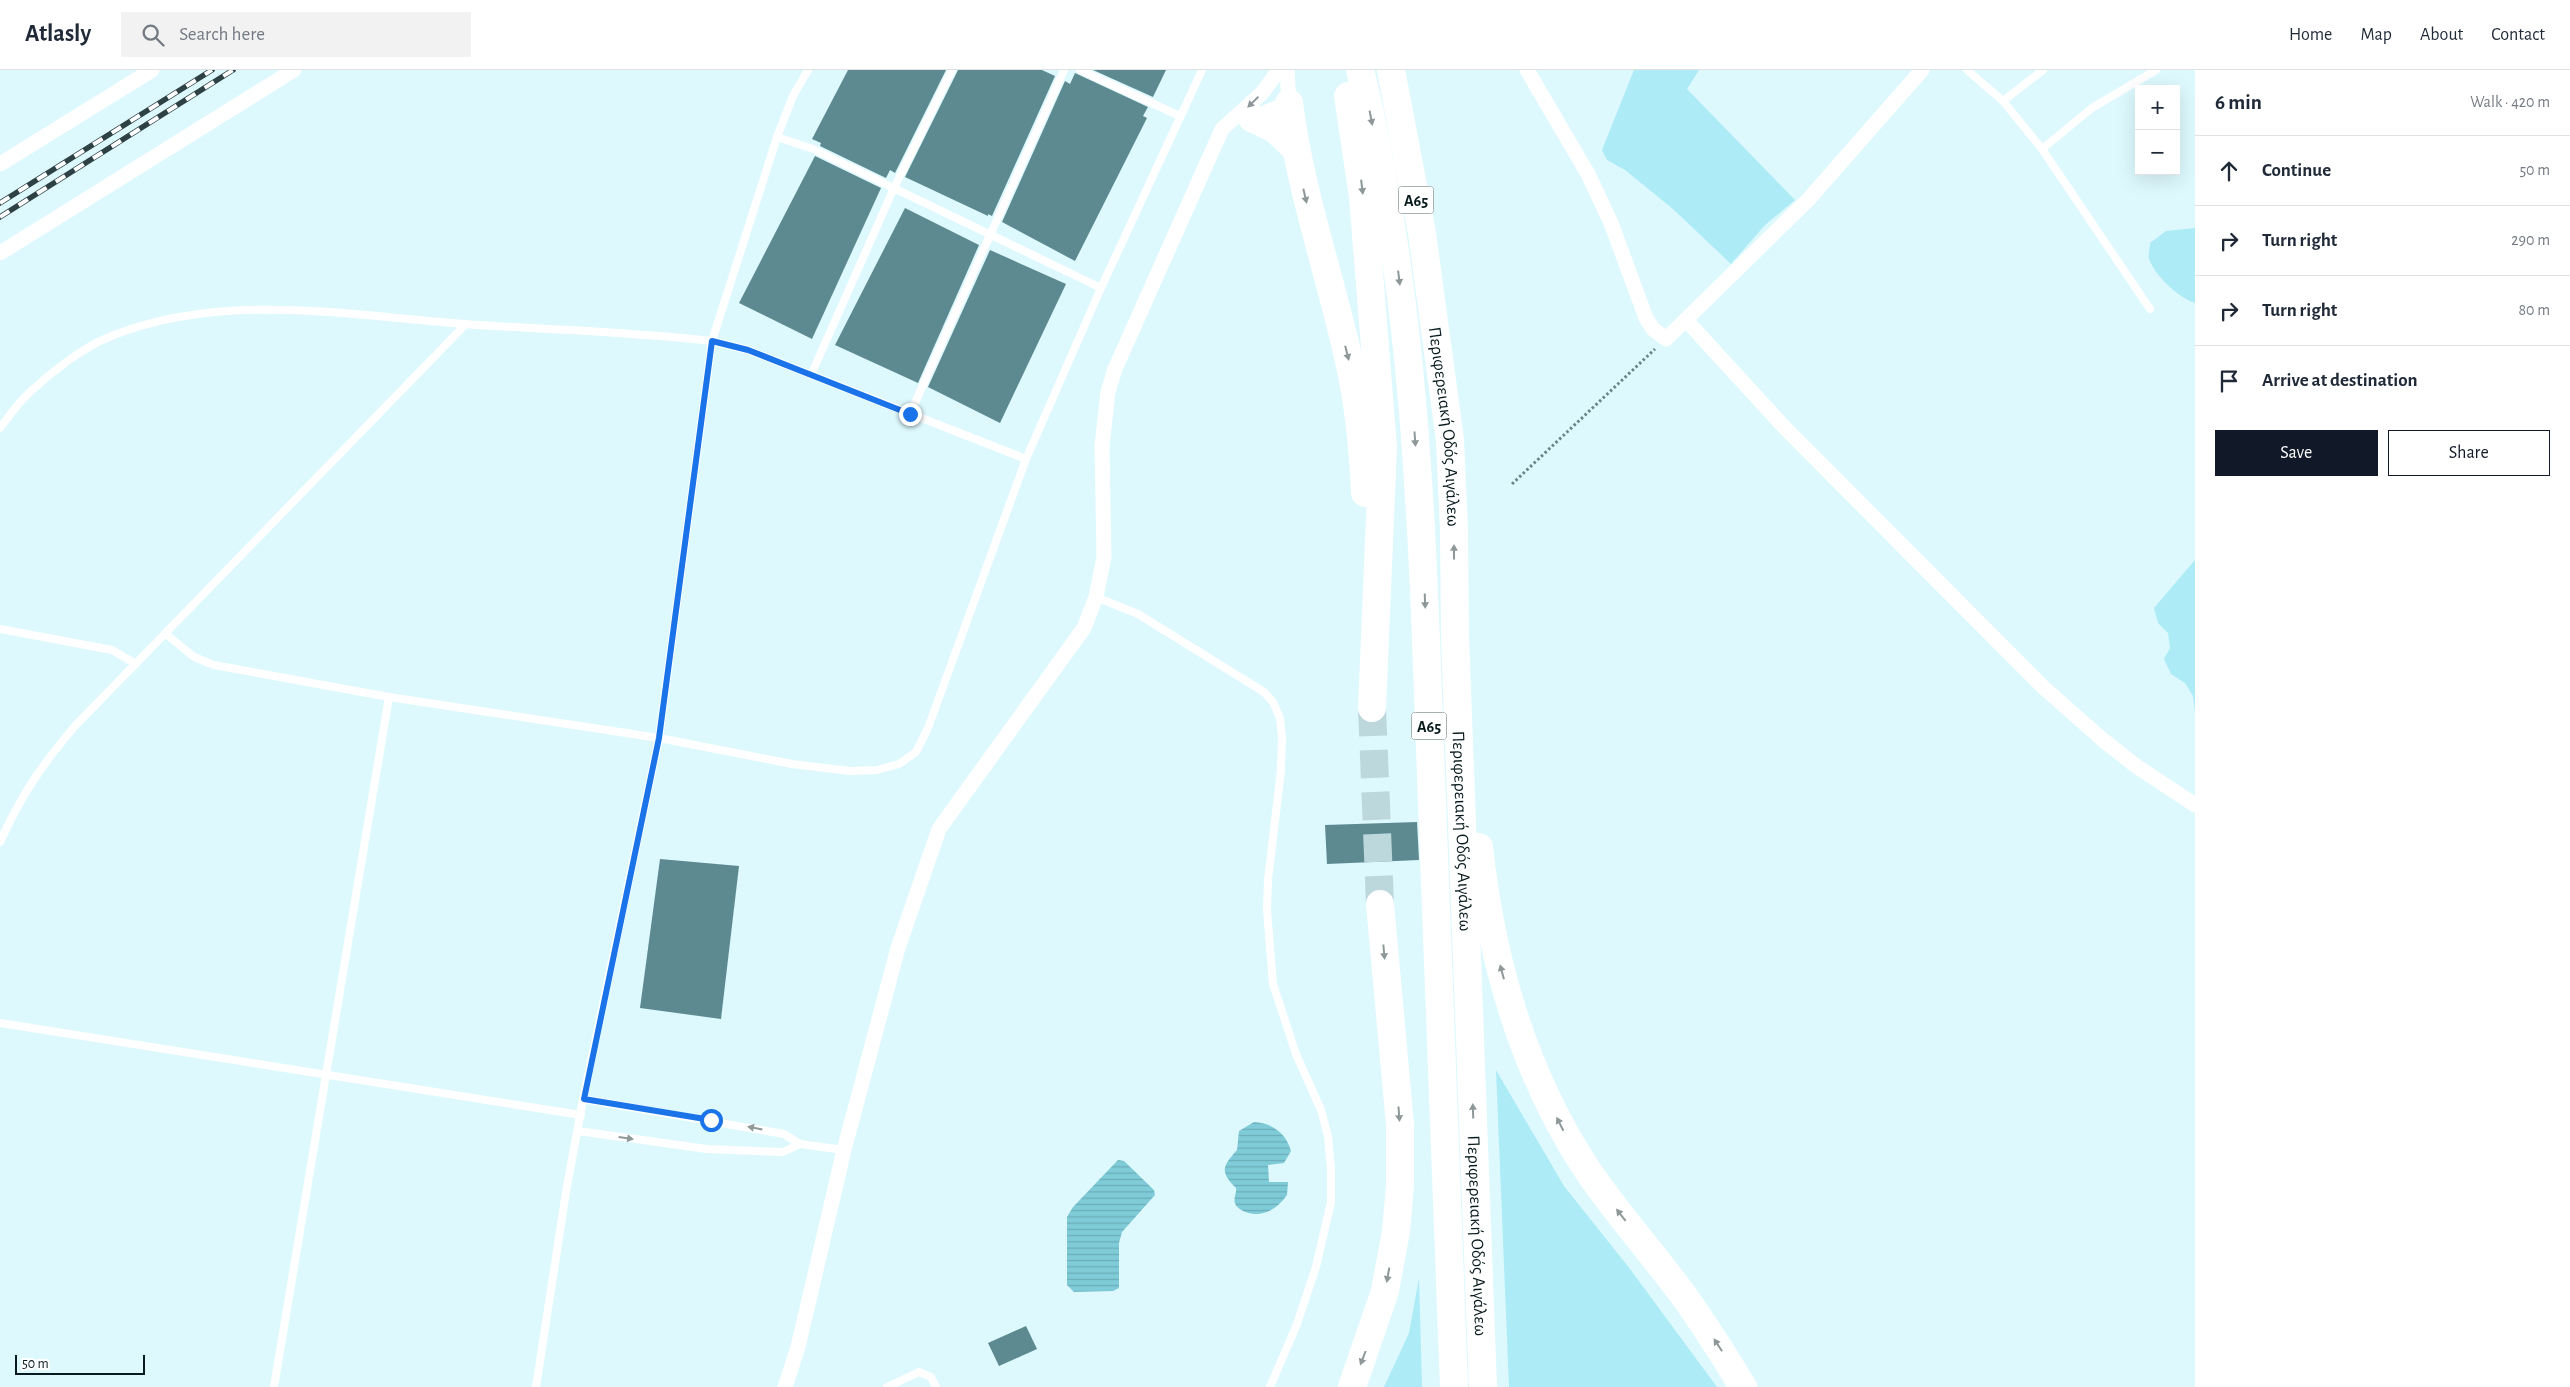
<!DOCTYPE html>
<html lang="en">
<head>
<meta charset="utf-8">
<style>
	:root { --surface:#fff; --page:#f2f2f3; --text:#1f2937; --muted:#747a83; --line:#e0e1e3; --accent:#111827 }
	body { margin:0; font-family:"Alegreya Sans",sans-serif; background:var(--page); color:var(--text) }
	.controls { position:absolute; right:15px; top:15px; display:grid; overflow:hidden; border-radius:0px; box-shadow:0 5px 20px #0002 }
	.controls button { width:45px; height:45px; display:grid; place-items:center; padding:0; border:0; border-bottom:1px solid var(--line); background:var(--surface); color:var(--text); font:25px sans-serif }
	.scale { position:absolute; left:15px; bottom:12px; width:130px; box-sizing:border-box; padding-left:5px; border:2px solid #071a1d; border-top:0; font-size:14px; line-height:18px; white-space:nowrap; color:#071a1d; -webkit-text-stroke:4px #fff; paint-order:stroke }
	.stop { position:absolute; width:15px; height:15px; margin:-11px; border:4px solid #1a73e8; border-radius:50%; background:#fff }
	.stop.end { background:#1a73e8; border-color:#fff; box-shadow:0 1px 5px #0008 }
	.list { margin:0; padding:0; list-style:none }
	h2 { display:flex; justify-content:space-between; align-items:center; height:65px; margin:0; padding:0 20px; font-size:21px }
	h2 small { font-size:16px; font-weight:400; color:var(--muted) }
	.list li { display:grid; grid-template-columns:32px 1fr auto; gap:15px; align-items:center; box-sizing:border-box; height:70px; padding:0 20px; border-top:1px solid var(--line) }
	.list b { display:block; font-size:19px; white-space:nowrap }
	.list em { font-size:16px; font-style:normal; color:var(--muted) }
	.actions { display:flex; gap:10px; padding:15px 20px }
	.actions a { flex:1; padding:11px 0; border:1px solid var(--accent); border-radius:0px; text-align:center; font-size:18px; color:var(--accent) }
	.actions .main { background:var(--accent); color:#fff }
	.icon { flex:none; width:28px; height:28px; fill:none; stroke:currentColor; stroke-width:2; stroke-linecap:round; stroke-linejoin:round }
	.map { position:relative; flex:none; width:2195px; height:1317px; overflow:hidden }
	header { display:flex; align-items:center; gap:30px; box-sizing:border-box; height:70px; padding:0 25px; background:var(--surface); border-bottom:1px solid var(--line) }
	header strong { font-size:24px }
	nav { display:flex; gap:28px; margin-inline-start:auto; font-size:18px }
	.search { width:350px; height:45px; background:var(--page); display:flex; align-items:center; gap:12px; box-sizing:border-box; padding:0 18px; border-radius:0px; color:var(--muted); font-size:19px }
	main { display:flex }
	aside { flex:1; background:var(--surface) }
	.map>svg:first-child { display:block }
	.grass { fill:#adebf7 }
	.water { fill:url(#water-rules) }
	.building { fill:#5d8991 }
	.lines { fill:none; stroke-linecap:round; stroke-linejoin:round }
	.highway-tunnel { stroke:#bdd8dc; stroke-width:28; stroke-dasharray:28 14; stroke-linecap:butt }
	.path { stroke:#6c8488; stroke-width:3; stroke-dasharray:2.5 2.5; stroke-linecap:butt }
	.lane { stroke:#fff; stroke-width:8 }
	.street { stroke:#fff; stroke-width:15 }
	.highway { stroke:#fff; stroke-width:28 }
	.rail-casing { stroke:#2e4246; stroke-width:5.5 }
	.rail { stroke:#fff; stroke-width:4; stroke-dasharray:11; stroke-linecap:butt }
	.oneway { fill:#8f9899 }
	.route { stroke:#1a73e8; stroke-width:6 }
	.labels { text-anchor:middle; stroke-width:4.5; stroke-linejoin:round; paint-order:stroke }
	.shield { fill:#fff; stroke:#515f61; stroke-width:1 }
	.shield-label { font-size:16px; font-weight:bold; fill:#071a1d }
	.street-label { font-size:18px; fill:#071a1d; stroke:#fff }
</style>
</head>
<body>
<header>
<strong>Atlasly</strong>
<div class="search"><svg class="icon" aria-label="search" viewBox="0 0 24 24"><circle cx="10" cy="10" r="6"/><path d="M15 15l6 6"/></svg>Search here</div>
<nav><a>Home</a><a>Map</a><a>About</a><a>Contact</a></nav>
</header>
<main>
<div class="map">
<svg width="2195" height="1317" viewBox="0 0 2195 1317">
	<defs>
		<pattern id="water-rules" width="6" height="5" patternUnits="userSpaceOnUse" patternTransform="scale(1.25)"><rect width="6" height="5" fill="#7fcbd8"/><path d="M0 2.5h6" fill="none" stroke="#6caeb9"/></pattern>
	</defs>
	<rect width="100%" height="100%" fill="#ddf9fe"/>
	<g class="grass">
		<path d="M1634,0H1699L1687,19L1795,130L1765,155L1731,194L1673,139L1625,100L1607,90L1602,80Z"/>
		<path d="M2195,158V233C2178,227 2156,207 2149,189C2148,185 2150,178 2150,173L2166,161Z"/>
		<path d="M2195,490V642L2193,626L2185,613L2171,604L2164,589L2170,578L2168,563L2158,553L2154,538Z"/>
		<path d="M1496,1000L1564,1116L1630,1199L1717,1317H1509Z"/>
		<path d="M1419,1208L1422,1317H1384L1409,1263Z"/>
	</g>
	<g class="water">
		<path d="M1254,1052C1272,1053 1286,1063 1291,1081L1284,1093L1268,1095L1269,1112H1288L1287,1125C1277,1140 1260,1149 1243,1141C1240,1139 1236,1137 1235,1133C1233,1128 1237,1123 1236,1118C1219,1101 1223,1096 1237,1080L1239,1061Z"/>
		<path d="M1118,1090L1124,1091L1154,1120L1155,1125L1122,1162L1119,1173V1218L1113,1221L1074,1222L1067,1215V1147L1073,1137Z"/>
	</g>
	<g class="building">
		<path d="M848,0H946L895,103L890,100L886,108L820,76L821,73L812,69Z"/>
		<path d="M958,0H1042L1055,6L992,146L988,144V146L905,107Z"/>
		<path d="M1093,0H1166L1153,27Z"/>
		<path d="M1075,3L1148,37L1143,46L1147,48L1075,191L1002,152L1065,11L1070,14Z"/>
		<path d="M815,86L881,118L812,269L739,233Z"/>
		<path d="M905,138L979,175L918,313L835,275Z"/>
		<path d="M990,180L1066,214L1000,353L928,317Z"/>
		<path d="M1417,752L1419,790L1327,794L1325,755Z"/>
		<path d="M660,789L739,796L721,949L640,938Z"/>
		<path d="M1026,1256L1037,1279L999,1296L988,1273Z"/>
	</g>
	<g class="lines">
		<path class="highway-tunnel" d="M1372,638L1380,834"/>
		<path class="path" d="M1512,414L1655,279"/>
		<g class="lane">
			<path d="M1080,0L1180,46"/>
			<path d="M1967,0L2003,31L2042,79L2150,239"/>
			<path d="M2003,31L2043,0"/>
			<path d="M777,67L813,79L1101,218"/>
			<path d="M2042,79L2092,38L2156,0"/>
			<path d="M811,305L894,118L952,0"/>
			<path d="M910,344L1064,0"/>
			<path d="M0,358C9,346 18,333 29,323C50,303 82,278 109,267C221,221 347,245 464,254C546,260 630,261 712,271L748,280L1026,389"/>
			<path d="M1096,527L1138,544L1264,622L1273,632L1280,648L1282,667L1281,700L1268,810L1267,840L1273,914L1296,984L1321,1040L1328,1066L1331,1099V1132L1316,1197L1297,1254L1270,1317"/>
			<path d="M0,559L112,580L136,594"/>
			<path d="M166,564L194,587L214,595L389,627L659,668L792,694L850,701L877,700L899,694L916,682L928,658L1026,389L1101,218L1202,0"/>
			<path d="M0,772C22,724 41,696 75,656L466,254"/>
			<path d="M0,953L581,1045"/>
			<path d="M583,1029L784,1064L800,1074L844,1080"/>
			<path d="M578,1061L707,1079L783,1082L800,1074"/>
			<path d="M274,1317L389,627"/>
			<path d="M536,1317L566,1122L583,1029L659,668L712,271L777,67L793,26L808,0"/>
			<path d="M887,1317L919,1302L931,1307L936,1317"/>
		</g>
		<g class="street">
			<path d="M1527,0L1588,104L1611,153L1646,248L1653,259L1666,269L1808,130L1922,0"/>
			<path d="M1252,48L1289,33L1287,0"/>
			<path d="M0,94L152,0"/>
			<path d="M0,183L294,0"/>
			<path d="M1686,250L1784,357L2043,617L2103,670L2136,696L2195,735"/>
			<path d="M785,1317L798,1277L844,1080L898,878L939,759L1084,558L1096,527L1104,487L1102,375L1108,322L1115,299L1222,59L1262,23L1279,0"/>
		</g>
		<g class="highway">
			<path d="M1360,0C1415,222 1422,452 1430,680C1438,892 1446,1105 1454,1317"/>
			<path id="s1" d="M1391,0L1422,163L1450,370L1454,460L1455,566L1483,1317"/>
			<path d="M1348,26L1363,127L1383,377L1372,638"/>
			<path d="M1289,33C1300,121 1330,204 1349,291C1359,334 1363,378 1365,423"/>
			<path d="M1252,48L1275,59L1295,78"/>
			<path d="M1479,777C1491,888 1523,1000 1584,1095C1613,1139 1649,1179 1681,1222C1703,1252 1723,1284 1743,1317"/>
			<path d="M1352,1317L1385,1221L1396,1161L1400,1116V1055L1380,834"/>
		</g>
		<defs>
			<g id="rail">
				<path d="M0,133L212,0"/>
				<path d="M0,147L233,0"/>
			</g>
		</defs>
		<use href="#rail" class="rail-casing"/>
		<use href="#rail" class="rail"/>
	</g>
	<defs><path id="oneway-solid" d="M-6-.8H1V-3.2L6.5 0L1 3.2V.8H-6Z" transform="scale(1.25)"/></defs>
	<g class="oneway">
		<use href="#oneway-solid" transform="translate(1253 32) rotate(136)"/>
		<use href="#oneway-solid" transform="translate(1371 48) rotate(79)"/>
		<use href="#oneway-solid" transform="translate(1362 117) rotate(83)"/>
		<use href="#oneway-solid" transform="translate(1305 126) rotate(77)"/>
		<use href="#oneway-solid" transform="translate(1399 208) rotate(83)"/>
		<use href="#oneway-solid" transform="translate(1347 283) rotate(76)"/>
		<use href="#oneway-solid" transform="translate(1415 369) rotate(86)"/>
		<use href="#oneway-solid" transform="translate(1454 482) rotate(-90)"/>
		<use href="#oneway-solid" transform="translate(1425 531) rotate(88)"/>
		<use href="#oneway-solid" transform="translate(1384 882) rotate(85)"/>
		<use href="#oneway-solid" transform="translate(1502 902) rotate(-105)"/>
		<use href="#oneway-solid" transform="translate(1473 1041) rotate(-92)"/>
		<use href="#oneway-solid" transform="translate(1399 1044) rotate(86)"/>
		<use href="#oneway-solid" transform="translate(1560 1054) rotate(-117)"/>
		<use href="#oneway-solid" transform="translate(755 1058) rotate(-169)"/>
		<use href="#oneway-solid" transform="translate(626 1068) rotate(8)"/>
		<use href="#oneway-solid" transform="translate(1621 1145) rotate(-128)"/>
		<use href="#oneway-solid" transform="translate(1388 1205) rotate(100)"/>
		<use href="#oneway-solid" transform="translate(1718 1275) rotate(-123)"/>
		<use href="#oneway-solid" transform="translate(1363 1288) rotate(111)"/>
	</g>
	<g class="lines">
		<path class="route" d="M711,1050L584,1029L659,668L712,271L748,280L910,344"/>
	</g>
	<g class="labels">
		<g class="shield">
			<rect x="1398.5" y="116.5" width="35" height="27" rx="4"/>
			<rect x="1411.5" y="642.5" width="35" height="27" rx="4"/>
		</g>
		<g class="shield-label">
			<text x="1416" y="136">Α65</text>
			<text x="1429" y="662">Α65</text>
		</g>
		<g class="street-label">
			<text dy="6" stroke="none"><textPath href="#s1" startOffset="361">Περιφερειακή Οδός Αιγάλεω</textPath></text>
			<text dy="6" stroke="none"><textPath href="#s1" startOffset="766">Περιφερειακή Οδός Αιγάλεω</textPath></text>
			<text dy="6" stroke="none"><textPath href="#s1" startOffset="1171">Περιφερειακή Οδός Αιγάλεω</textPath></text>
		</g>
	</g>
</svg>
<div class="controls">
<button>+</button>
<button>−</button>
</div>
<div class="scale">50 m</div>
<div class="stop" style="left:711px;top:1050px"></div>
<div class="stop end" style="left:910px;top:344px"></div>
</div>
<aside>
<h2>6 min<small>Walk · 420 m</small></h2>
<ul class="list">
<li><svg class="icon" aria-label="ahead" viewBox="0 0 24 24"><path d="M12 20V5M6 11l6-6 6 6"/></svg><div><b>Continue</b></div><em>50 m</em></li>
<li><svg class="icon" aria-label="right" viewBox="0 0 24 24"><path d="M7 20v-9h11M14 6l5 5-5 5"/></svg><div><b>Turn right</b></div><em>290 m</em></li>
<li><svg class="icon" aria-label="right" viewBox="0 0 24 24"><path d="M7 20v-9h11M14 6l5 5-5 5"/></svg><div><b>Turn right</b></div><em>80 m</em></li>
<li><svg class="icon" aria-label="arrive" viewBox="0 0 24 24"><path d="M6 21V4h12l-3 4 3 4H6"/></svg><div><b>Arrive at destination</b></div></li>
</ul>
<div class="actions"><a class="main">Save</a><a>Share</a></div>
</aside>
</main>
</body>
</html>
